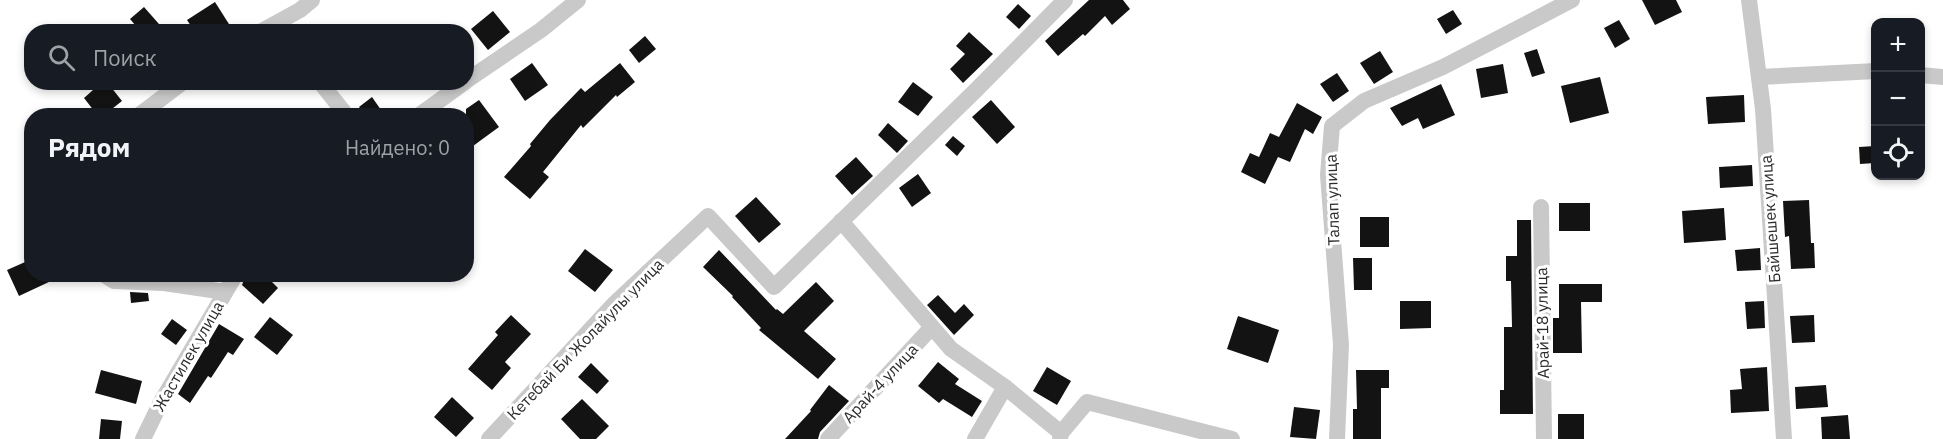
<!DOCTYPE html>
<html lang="ru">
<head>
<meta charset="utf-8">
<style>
	:root { --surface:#171b24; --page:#242831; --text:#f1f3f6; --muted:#9ea1a6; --line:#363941 }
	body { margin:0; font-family:"IBM Plex Sans",sans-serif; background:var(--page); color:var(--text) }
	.controls { position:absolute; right:18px; top:18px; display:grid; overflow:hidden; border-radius:12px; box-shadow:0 3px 9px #0003 }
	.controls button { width:54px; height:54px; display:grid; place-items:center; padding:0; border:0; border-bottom:2px solid var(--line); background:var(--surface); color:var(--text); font:30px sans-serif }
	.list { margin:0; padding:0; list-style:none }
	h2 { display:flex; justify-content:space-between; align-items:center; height:78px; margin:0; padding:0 24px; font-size:26px }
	h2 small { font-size:20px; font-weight:400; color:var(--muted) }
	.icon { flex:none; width:33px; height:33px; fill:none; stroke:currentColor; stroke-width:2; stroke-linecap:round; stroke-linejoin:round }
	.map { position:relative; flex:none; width:1943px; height:439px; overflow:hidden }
	.search { position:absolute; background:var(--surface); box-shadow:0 3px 9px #0003; left:24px; top:24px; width:450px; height:66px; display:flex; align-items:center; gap:15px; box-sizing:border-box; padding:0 21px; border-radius:24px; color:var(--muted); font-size:22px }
	.panel { position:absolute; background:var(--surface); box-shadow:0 3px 9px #0003; left:24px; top:108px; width:450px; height:174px; border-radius:24px }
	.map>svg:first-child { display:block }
	.building { fill:#131313 }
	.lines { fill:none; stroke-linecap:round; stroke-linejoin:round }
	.minor { stroke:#c9c9c9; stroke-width:16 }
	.labels { text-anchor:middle; stroke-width:6; stroke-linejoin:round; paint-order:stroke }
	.street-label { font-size:16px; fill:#2c2c2c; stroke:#fff }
</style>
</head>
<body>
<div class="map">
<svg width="1943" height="439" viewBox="0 0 1943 439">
	<rect width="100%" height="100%" fill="#fff"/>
	<g class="building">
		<path d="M1089,0H1123L1130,9L1112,25L1105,16L1085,36L1083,34L1058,56L1045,41Z"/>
		<path d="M1642,0H1676L1682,12L1655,25Z"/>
		<path d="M215,2L234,32H195L187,20Z"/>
		<path d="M1018,4L1031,16L1019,29L1006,17Z"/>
		<path d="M144,7L166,32H141L130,19Z"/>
		<path d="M1453,10L1462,24L1446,34L1437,19Z"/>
		<path d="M493,11L510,32L488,50L471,29Z"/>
		<path d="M1619,20L1630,39L1615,48L1604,28Z"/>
		<path d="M969,32L993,54L963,83L950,69L965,54L956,46Z"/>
		<path d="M645,36L656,49L639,63L629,50Z"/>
		<path d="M1537,49L1545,73L1532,77L1524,53Z"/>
		<path d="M1380,51L1393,72L1374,84L1360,63Z"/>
		<path d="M532,63L548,85L525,101L510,79Z"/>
		<path d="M620,63L635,82L617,97L616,95L583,128L581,125L543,172L549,177L530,199L504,177L531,146L530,144L550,120L581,88L585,92Z"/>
		<path d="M1503,64L1508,93L1481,98L1476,69Z"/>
		<path d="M1337,73L1349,91L1333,102L1320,84Z"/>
		<path d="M1600,77L1609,113L1570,123L1561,86Z"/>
		<path d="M102,82H107L122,101L103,116H98L84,98Z"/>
		<path d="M913,82L933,97L918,116L898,102Z"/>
		<path d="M1441,84L1455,115L1423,129L1418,118L1402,126L1390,108Z"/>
		<path d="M1744,95L1745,122L1708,124L1706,97Z"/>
		<path d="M372,97L381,110L374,116H366L359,107Z"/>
		<path d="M479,100L499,127L473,146L466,137V109Z"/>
		<path d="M991,100L1015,127L997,144L972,117Z"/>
		<path d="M1297,103L1322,117L1313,134L1305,129L1290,162L1278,157L1265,184L1241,172L1250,153L1259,157L1270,133L1279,137Z"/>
		<path d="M888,123L908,141L897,153L878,135Z"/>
		<path d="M953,136L965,146L957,156L945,145Z"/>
		<path d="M1875,146V163L1860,164L1859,147Z"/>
		<path d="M856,157L873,176L852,195L835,176Z"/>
		<path d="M1752,165L1753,186L1720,188L1719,167Z"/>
		<path d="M918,174L931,193L912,207L899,188Z"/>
		<path d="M756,197L781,224L759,243L735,216Z"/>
		<path d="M1809,200L1811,243H1814L1815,268L1791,269L1789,236L1785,237L1783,201Z"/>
		<rect x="1559" y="203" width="31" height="28"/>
		<path d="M1724,208L1726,240L1684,243L1682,211Z"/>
		<rect x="1360" y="217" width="29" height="30"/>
		<path d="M1517,220H1531L1533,414H1500V390H1504V327H1512L1511,281H1506V256H1517Z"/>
		<path d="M1760,248L1761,270L1737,271L1735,250Z"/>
		<path d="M585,249L613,270L595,292L568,271Z"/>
		<path d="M719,250L776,310L777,309L783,314L816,282L834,301L804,331L836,359L818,379L759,330L761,328L732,297L733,296L703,267Z"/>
		<path d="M1353,258H1372V290H1354Z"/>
		<path d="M32,259V274H66L19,296L7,270Z"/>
		<path d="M246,274H264L278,288L263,304L242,285Z"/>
		<path d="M1559,284H1602V302H1581L1582,353H1553V318H1559Z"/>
		<path d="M130,292L148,293L149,301L131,303Z"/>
		<path d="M938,295L955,313L964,304L974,315L954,335L927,305Z"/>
		<path d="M1400,301H1431V328L1400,329Z"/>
		<path d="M1764,301L1765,328L1747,329L1745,302Z"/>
		<path d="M511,315L531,334L505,362L511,368L492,390L468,369L498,335L495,332Z"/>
		<path d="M1814,315L1815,342L1792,343L1790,316Z"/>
		<path d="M1238,316L1279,330L1268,363L1227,349Z"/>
		<path d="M270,317L293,335L277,355L254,337Z"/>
		<path d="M172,319L187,330L176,345L161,334Z"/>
		<path d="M219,324L244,339L233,355L228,352L211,378L208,376L190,403L178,394Z"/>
		<path d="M938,362L959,379L955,384L982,401L972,417L943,399L939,403L918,386Z"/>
		<path d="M591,363L609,381L597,394L578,377Z"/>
		<path d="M1047,367L1071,381L1057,405L1033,391Z"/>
		<path d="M1767,367L1769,411L1731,413L1730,390L1742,389L1740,369Z"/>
		<path d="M101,370L142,381L136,404L95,393Z"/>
		<path d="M1356,370H1389V388H1381V439H1353V409H1357Z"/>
		<path d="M829,385L849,401L820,432L818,439H785L811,411L810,410Z"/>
		<path d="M1826,385L1828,407L1796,409L1795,387Z"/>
		<path d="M452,397L474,418L456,437L434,417Z"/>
		<path d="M582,399L609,426L596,439H580L561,419Z"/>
		<path d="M1294,407L1320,410L1316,439L1290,437Z"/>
		<rect x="1558" y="414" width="26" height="25"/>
		<path d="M1848,415L1850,439H1822L1821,417Z"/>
		<path d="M101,419L122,421L120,439H99Z"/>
	</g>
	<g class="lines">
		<g class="minor">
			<path d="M1749,0L1763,109L1784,439"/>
			<path d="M260,32L300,10L312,0"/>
			<path d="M1920,75L1943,77"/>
			<path d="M1759,77L1876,71"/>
			<path d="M466,81L541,30L578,0"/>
			<path d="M320,82L347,116"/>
			<path d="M138,116L183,82"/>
			<path d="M418,116L465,82"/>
			<path d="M1541,207L1544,439"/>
			<path d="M841,221L951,349L1005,387L1061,433"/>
			<path d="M103,274L114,281L164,283L225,292"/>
			<path d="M143,439L161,402L236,274"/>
			<path d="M489,439L615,303L708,216L774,287L974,92L1065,0"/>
			<path d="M828,439L932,327"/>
			<path d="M975,439L1005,387"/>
			<path d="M1060,439L1061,433L1087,402L1232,439"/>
			<path d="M1337,439L1341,345L1328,175L1332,126L1364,101L1443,67L1572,0"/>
		</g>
	</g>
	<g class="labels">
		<g class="street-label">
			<text transform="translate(1332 200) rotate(-92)" y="6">Талап улица</text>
			<text transform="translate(1770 219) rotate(-94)" y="6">Байшешек улица</text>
			<text transform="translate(1542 323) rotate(-91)" y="6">Арай-18 улица</text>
			<text transform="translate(585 339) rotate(-46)" y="6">Кетебай Би Жолайулы улица</text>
			<text transform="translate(188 356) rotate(-60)" y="6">Жастилек улица</text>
			<text transform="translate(880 383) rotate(-47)" y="6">Арай-4 улица</text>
		</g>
	</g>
</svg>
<div class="controls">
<button>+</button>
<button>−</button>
<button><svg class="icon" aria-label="locate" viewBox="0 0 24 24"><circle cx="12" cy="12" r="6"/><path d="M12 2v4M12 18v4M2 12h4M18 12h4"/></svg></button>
</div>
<div class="search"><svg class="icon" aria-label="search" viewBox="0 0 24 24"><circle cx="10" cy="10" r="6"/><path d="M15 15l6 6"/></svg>Поиск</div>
<section class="panel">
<h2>Рядом<small>Найдено: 0</small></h2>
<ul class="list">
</ul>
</section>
</div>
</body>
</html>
